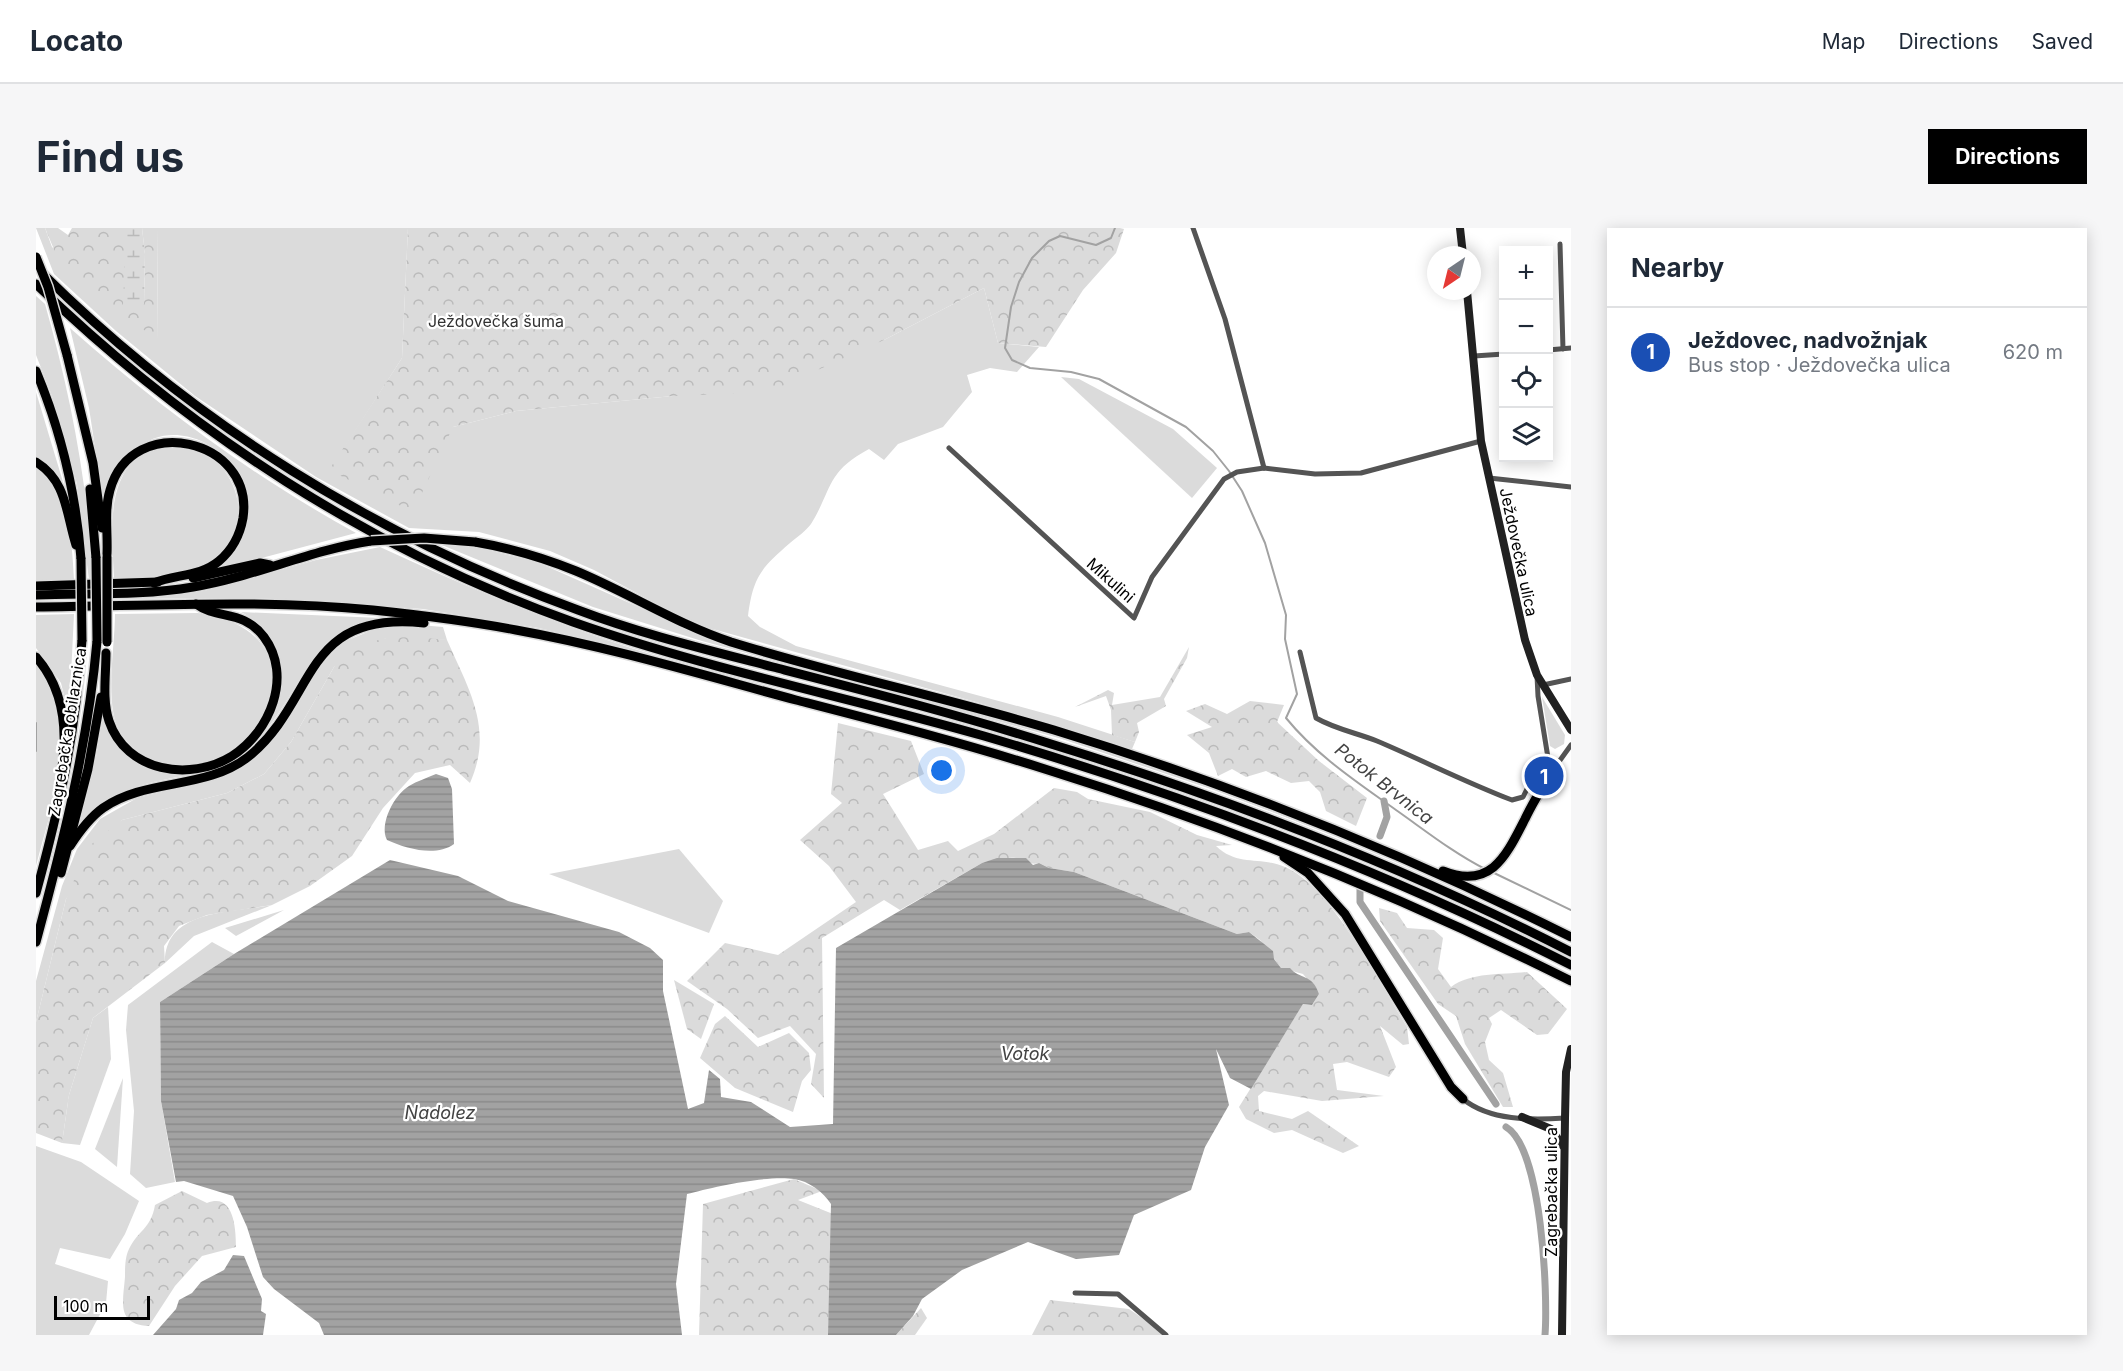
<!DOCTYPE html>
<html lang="en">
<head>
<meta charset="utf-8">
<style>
	:root { --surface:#fff; --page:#f6f6f7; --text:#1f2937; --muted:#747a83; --line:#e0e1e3; --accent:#000 }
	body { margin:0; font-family:Inter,sans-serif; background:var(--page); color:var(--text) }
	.controls { position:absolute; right:18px; top:18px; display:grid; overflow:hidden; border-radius:0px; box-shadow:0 3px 15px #0003 }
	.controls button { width:54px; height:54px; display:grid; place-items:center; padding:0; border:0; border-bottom:2px solid var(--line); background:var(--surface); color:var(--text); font:30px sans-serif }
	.compass { position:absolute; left:1391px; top:18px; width:54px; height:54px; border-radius:50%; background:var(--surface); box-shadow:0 3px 15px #0003; rotate:215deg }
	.scale { position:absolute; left:18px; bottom:15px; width:96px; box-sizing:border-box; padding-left:6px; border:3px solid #000; border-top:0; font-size:16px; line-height:21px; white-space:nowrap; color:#000; -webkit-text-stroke:4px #fff; paint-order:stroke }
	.you { position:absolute; left:906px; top:543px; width:21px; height:21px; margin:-15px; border:4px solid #fff; border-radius:50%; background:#1a73e8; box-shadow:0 0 0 9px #1a73e833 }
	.badge { display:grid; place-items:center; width:39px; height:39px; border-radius:50%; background:var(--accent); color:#fff; font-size:20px; font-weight:700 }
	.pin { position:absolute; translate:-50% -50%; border:3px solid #fff; box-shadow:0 2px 6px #0006 }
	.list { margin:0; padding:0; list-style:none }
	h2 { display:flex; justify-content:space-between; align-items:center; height:78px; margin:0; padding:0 24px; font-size:26px }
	h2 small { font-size:20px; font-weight:400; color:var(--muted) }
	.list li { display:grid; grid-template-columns:39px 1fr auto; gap:18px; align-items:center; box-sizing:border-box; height:90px; padding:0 24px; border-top:2px solid var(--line) }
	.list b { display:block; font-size:22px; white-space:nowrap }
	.list p { margin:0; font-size:20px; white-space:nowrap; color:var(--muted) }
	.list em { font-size:20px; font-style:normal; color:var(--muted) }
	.icon { flex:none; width:33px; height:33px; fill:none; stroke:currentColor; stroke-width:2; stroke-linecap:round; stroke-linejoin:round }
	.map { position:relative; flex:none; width:1535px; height:1107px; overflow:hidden; border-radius:0px }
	header { display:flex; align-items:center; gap:36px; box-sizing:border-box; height:84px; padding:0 30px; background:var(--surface); border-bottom:2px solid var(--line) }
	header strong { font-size:28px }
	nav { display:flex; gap:33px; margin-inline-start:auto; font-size:21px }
	.intro { display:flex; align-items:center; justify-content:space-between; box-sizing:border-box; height:144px; padding:0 36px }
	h1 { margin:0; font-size:42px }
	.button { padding:15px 27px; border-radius:0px; background:var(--accent); color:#fff; font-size:21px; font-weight:700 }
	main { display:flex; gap:36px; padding:0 36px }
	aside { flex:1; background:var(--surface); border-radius:0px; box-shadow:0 3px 15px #0003 }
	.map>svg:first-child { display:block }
	.green { fill:#dbdbdb }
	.forest { fill:url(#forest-crowns) }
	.wetland { fill:url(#wetland-marsh) }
	.water { fill:url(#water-rules) }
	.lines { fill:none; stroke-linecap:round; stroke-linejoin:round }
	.stream { stroke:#a2a2a2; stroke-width:2 }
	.canal { stroke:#a2a2a2; stroke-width:7 }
	.highway-casing { stroke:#dbdbdb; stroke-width:12 }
	.street { stroke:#545454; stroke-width:5 }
	.secondary { stroke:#212121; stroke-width:8 }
	.highway { stroke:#000; stroke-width:9 }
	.highway-bridge-casing { stroke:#dbdbdb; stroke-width:12; stroke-linecap:butt }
	.highway-bridge { stroke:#000; stroke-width:9 }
	.labels { text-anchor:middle; stroke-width:4.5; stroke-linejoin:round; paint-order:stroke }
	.park-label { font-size:16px; fill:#323232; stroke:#fff }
	.street-label { font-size:16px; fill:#000; stroke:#fff }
	.water-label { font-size:18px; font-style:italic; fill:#434343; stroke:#fff }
</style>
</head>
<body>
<header>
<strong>Locato</strong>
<nav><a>Map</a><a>Directions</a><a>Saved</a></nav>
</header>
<div class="intro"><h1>Find us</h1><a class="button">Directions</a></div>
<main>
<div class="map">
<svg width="1535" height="1107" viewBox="0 0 1535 1107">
	<defs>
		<pattern id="forest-crowns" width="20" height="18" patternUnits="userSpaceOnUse" patternTransform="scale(1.5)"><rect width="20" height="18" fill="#dbdbdb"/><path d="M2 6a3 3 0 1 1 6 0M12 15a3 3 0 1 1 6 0" fill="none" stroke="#bababa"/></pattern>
		<pattern id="wetland-marsh" width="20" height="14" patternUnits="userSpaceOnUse" patternTransform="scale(1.5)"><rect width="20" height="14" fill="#dbdbdb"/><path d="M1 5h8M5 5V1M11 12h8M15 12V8" fill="none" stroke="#bababa"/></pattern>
		<pattern id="water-rules" width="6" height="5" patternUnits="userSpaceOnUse" patternTransform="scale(1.5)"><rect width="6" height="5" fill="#a2a2a2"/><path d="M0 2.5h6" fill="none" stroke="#8a8a8a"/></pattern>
	</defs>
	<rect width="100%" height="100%" fill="#fff"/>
	<g class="green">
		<path d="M0,0H9L16,19L122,111L121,0H372L366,130L294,242L417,199L480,183L637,168L848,112L948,60L962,115L1003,119L981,144L954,140L931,147L936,164L907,199L862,216L848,232L833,221C790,244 797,260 775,296C770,303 761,309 754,315C725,340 717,349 712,388L724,399L760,418L1022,489L1099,514L1096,521L940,474L673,400L636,384L558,342L514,323L443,304L373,300L280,249L159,168L80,103L18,46Z"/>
		<path d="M0,68L9,76C35,168 52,257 57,352H53L41,256L16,168L0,127Z"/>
		<path d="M34,100C122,178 216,248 320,305L165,346C174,341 185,336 193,330C201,322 205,312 208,302C229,239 149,178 99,222C88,232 75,264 68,278L53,180Z"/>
		<path d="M1025,149L1043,151L1137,201L1181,240L1156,270Z"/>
		<path d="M0,164L27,254L11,236L0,229Z"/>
		<path d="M128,219C135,219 144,217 151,219C207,231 224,311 169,337C141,350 108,349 78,350C76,303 66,230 128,219Z"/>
		<path d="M0,240C34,261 36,316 38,352L0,353Z"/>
		<path d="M401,315L439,319L501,334L668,408L1055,518L1171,558L1333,621L1181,563L1023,510L666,413L557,379Z"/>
		<path d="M344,319C439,363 534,403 634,432L503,400L387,381L222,370L80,371L168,363L280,332Z"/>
		<path d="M205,384L344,390C270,404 263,473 216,518C253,476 261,414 205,384Z"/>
		<path d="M162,385C305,405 216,569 118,532C101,525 86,512 80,495C70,466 79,416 79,386Z"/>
		<path d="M38,386L33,488L25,455L0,420V387Z"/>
		<path d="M384,397L407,399L411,412L350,410L298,439L255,514L228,546L191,565L86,592L30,671L0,794V753L26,658L41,621L64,591L101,570L184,550L199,544L229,520L278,444L307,414L344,399Z"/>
		<path d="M0,434C5,443 12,452 16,462C39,517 14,583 0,638Z"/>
		<path d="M1506,469L1529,507L1528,516L1519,521L1514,518Z"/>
		<path d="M68,483L70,492L104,536L130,545L145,546L198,531L216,519C178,553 127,544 83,566C66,574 54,587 42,601L60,529Z"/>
		<path d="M643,621L687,673L673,705L513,646Z"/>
		<path d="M236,677L158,708L129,735C128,681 196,685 236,677Z"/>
		<path d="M248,682L200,708L189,700Z"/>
		<path d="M176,714L198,726L124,774L125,873L139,954L110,960L94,946L98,883L90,802L92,777Z"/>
		<path d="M72,779L75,831L44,917L26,915L33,867L57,790Z"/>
		<path d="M87,850L81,939L59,921Z"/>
		<path d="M0,918L45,934L103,973L89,1006L74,1031L24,1020L19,1036L72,1053L70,1075L53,1107H0Z"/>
	</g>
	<g class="forest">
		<path d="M9,0H22L32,7L36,0H90L108,76L109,26L106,0H121L122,112L27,43Z"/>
		<path d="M372,0H1084L1088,1L1080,25L1047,62L1010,119L962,115L948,60L848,112L733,164L637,168L480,183L417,199L377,284L293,242L366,130Z"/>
		<path d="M379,409L411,412C433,462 458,501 434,555L414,537L379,545L347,580L316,628L274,658L236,677L171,687L143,698L128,718L129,735L57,790L33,867L26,915L0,905V794L30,671L52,619L86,592L191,565L228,546L255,514L298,439L323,417L350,410Z"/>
		<path d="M1153,419L1151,430L1128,471L1130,478L1101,495L1103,504L1099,514L1076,507L1075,482L1070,468L1039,479L1072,462L1078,465L1076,477L1124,469Z"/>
		<path d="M1214,473L1248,477L1241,494L1283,533L1331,570L1320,598L1290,583L1284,564L1273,553L1255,555L1230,543L1210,549L1196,541L1182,548L1173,525L1151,507L1176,499L1150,483L1169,476L1191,486Z"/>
		<path d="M802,495L875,513L888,546L847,566L882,622L912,613L922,623L958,606L1018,560L1041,564L1052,571L1114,584L1161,607L1196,617L1180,618C1202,639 1224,628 1249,639C1294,657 1345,757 1371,799L1373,816L1367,817L1344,798L1360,839L1353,849L1311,834L1297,836L1301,862L1348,868L1286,873L1228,863L1222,868L1223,883L1256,891L1272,883L1323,918L1307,925L1256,902L1238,905L1210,891L1203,879L1267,776L1276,777L1283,766L1267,746L1245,740L1224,712L1213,704L1201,706L1038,644L1013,640L1003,635C993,638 989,630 980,630C969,629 957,632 946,635L864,682L848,672L786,710L788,870L775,856L780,826L754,798L722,810L691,781L651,753L689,715L742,727L820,674L793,638L764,612L806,575L795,566Z"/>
		<path d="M1343,680L1361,685L1371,700L1398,702L1407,710L1402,741L1415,759C1436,744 1465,747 1491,744L1531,781L1512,806L1501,807L1465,782L1453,790L1456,796L1449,814L1453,832L1467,845L1477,879H1467L1429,816L1420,788L1402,776L1344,693Z"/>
		<path d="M638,752L678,776L665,811L651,801Z"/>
		<path d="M689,788L722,819L753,805L773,825L775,842L766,853L757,884L699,860L664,830L679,796Z"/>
		<path d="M758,951L786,963L762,972L797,986L792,1107H663L667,976Z"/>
		<path d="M146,963L171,975C198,964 200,1001 200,1019L166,1028L139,1058L113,1098C80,1096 87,1074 89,1049C89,1040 89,1029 93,1021C102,1002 115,1001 119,977Z"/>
		<path d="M1014,1072L1093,1081L1131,1107H996Z"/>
		<path d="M885,1080L891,1090L879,1107H860Z"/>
	</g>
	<path class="wetland" d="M90,0H106L109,26L108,76L105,82H95L87,77Z"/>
	<g class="water">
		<path d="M400,546L412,550L416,561L418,616C400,629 371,621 351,612C343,596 358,567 373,558C381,553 391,550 400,546Z"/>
		<path d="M961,630H990L997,637L1003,635L1013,640L1038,644L1201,706L1213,704L1237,723L1238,731L1245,740H1254C1264,752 1276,745 1283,766L1276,777L1267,776L1215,861L1194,850L1180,821L1193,877L1169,919L1155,962L1098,987L1083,1027L1040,1031L992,1014L926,1042L886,1071L877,1088L860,1107H792L795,976C787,964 773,953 758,951C731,947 677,959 651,966L640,1056L646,1107H288L283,1095L238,1061L227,1049L211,999L197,968L148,953L140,954L125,873L124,774L198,726L354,632L422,648L472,673L583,704L614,720L627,732V763L652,881L668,875L673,842L684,851L685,869L715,874L754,899L797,896L800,720L946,635Z"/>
		<path d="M197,1027L208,1028L226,1071L225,1083L230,1086L227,1107H117L140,1081L143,1072L156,1065L165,1054L188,1042Z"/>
	</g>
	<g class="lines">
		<g class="stream">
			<path d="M1079,0L1075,10L1060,17L1024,8L1013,13L996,30L983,54L975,79L969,120L976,132L994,140L1035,144L1063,151L1150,199L1177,223L1193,243L1206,263L1229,315L1250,387L1249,411L1261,466L1250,490C1281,528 1321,554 1360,582C1390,603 1416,624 1449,641"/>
			<path d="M0,495V523"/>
			<path d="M1456,644L1535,682"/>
		</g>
		<g class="canal">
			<path d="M1344,608L1351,589L1348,573"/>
			<path d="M1324,661V674L1460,876"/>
			<path d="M1470,899C1506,920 1512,1066 1509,1107"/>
		</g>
		<defs>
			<g id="highway">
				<path d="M7,46C159,196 341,309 542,382C605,406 672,422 737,439C830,463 924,487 1015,516C1194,571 1369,639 1535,724"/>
				<path d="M0,56C154,205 335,322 537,394C671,441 812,469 948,508C1149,567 1348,642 1535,737"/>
				<path d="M31,127L57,235L66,300"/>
				<path d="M0,143C25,203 40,265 45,331"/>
				<path d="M0,234C31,253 30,286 40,317"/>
				<path d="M54,261L60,330"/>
				<path d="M439,314C474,320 508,330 540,343C593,365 641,396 695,414C802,447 911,470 1018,502C1195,556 1369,626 1535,709"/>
				<path d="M71,326C72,305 68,282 74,262C96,183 219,210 207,290C204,307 196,322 183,333C164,349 139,346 118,355"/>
				<path d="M157,350L224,335L234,337"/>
				<path d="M0,358L122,354"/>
				<path d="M0,367C52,365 105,368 157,359C218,349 274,322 335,313"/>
				<path d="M0,379C112,378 225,371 337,382C384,387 433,393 480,402C574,419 667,447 760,472C845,494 931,516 1015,543C1194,599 1367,669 1535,753"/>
				<path d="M70,425C70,447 66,472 73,493C90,544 154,554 196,528C234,504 257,448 228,409C207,381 181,392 160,376"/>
				<path d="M0,429C28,461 32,504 25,545"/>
				<path d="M34,618C43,604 53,590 67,580C110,550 170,562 212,529C282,473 264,382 388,395"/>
				<path d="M1248,629L1272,645L1309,686L1415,859L1427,871"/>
				<path d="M1407,643C1455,662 1470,628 1489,591C1497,574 1507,558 1517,542"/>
				<path d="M25,645L52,541L65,469"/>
				<path d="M0,665C24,578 40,503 46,412"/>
				<path d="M0,714C27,614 52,516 61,413"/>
			</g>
		</defs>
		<use href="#highway" class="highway-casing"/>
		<g class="street">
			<path d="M1157,0L1189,91L1228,240"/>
			<path d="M1524,16L1527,121"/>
			<path d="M1512,122L1535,120"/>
			<path d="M1438,128L1468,126"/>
			<path d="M913,220L1098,390L1116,349L1188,251L1201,244L1228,240L1279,246L1325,245L1445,213"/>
			<path d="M1453,250L1535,259"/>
			<path d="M1264,424L1280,490C1299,501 1321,505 1341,513C1386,532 1429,554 1476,572L1487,569L1502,539L1512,530"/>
			<path d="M1501,448L1502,468L1513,536L1517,542L1535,517"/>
			<path d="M1507,457L1535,451"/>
			<path d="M1427,871C1454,893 1495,892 1529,890"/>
			<path d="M1039,1065L1082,1066L1130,1107"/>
		</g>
		<g class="secondary">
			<path d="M1424,0L1427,27"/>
			<path d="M1431,63L1445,213L1489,412L1501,447L1535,502"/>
			<path d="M1486,889L1515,901L1527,918"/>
			<path d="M1526,1107L1529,890L1530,844L1535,821"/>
		</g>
		<use href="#highway" class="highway"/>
		<defs>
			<g id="highway-bridge">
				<path d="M0,29L12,59L31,127"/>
				<path d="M335,313L388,310L439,314"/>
				<path d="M71,329V414"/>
				<path d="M60,330L61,413"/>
				<path d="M45,331L46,412"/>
			</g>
		</defs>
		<use href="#highway-bridge" class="highway-bridge-casing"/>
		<use href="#highway-bridge" class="highway-bridge"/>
	</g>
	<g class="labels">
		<g class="park-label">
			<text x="460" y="99">Ježdovečka šuma</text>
		</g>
		<g class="street-label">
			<text transform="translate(1483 324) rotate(78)" y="6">Ježdovečka ulica</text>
			<text transform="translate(1075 352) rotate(42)" y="6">Mikulini</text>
			<text transform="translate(31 504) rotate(-81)" y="6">Zagrebačka obilaznica</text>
			<text transform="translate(1515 964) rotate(-90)" y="6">Zagrebačka ulica</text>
		</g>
		<g class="water-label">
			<text transform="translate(1348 556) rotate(38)" y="6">Potok Brvnica</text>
			<text x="989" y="832">Votok</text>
			<text x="404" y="891">Nadolez</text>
		</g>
	</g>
</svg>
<div class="controls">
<button>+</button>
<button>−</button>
<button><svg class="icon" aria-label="locate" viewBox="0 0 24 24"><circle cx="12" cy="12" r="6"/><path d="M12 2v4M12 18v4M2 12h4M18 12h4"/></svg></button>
<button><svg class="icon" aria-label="layers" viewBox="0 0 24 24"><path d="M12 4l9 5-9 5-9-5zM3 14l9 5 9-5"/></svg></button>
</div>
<svg class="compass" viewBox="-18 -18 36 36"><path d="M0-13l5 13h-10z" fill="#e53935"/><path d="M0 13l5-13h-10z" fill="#747a83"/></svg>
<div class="scale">100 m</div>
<div class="you"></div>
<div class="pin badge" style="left:1508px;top:548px;background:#1a4fb4">1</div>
</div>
<aside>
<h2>Nearby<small></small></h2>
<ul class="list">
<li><span class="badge" style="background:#1a4fb4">1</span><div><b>Ježdovec, nadvožnjak</b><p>Bus stop · Ježdovečka ulica</p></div><em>620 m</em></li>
</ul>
</aside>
</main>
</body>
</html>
